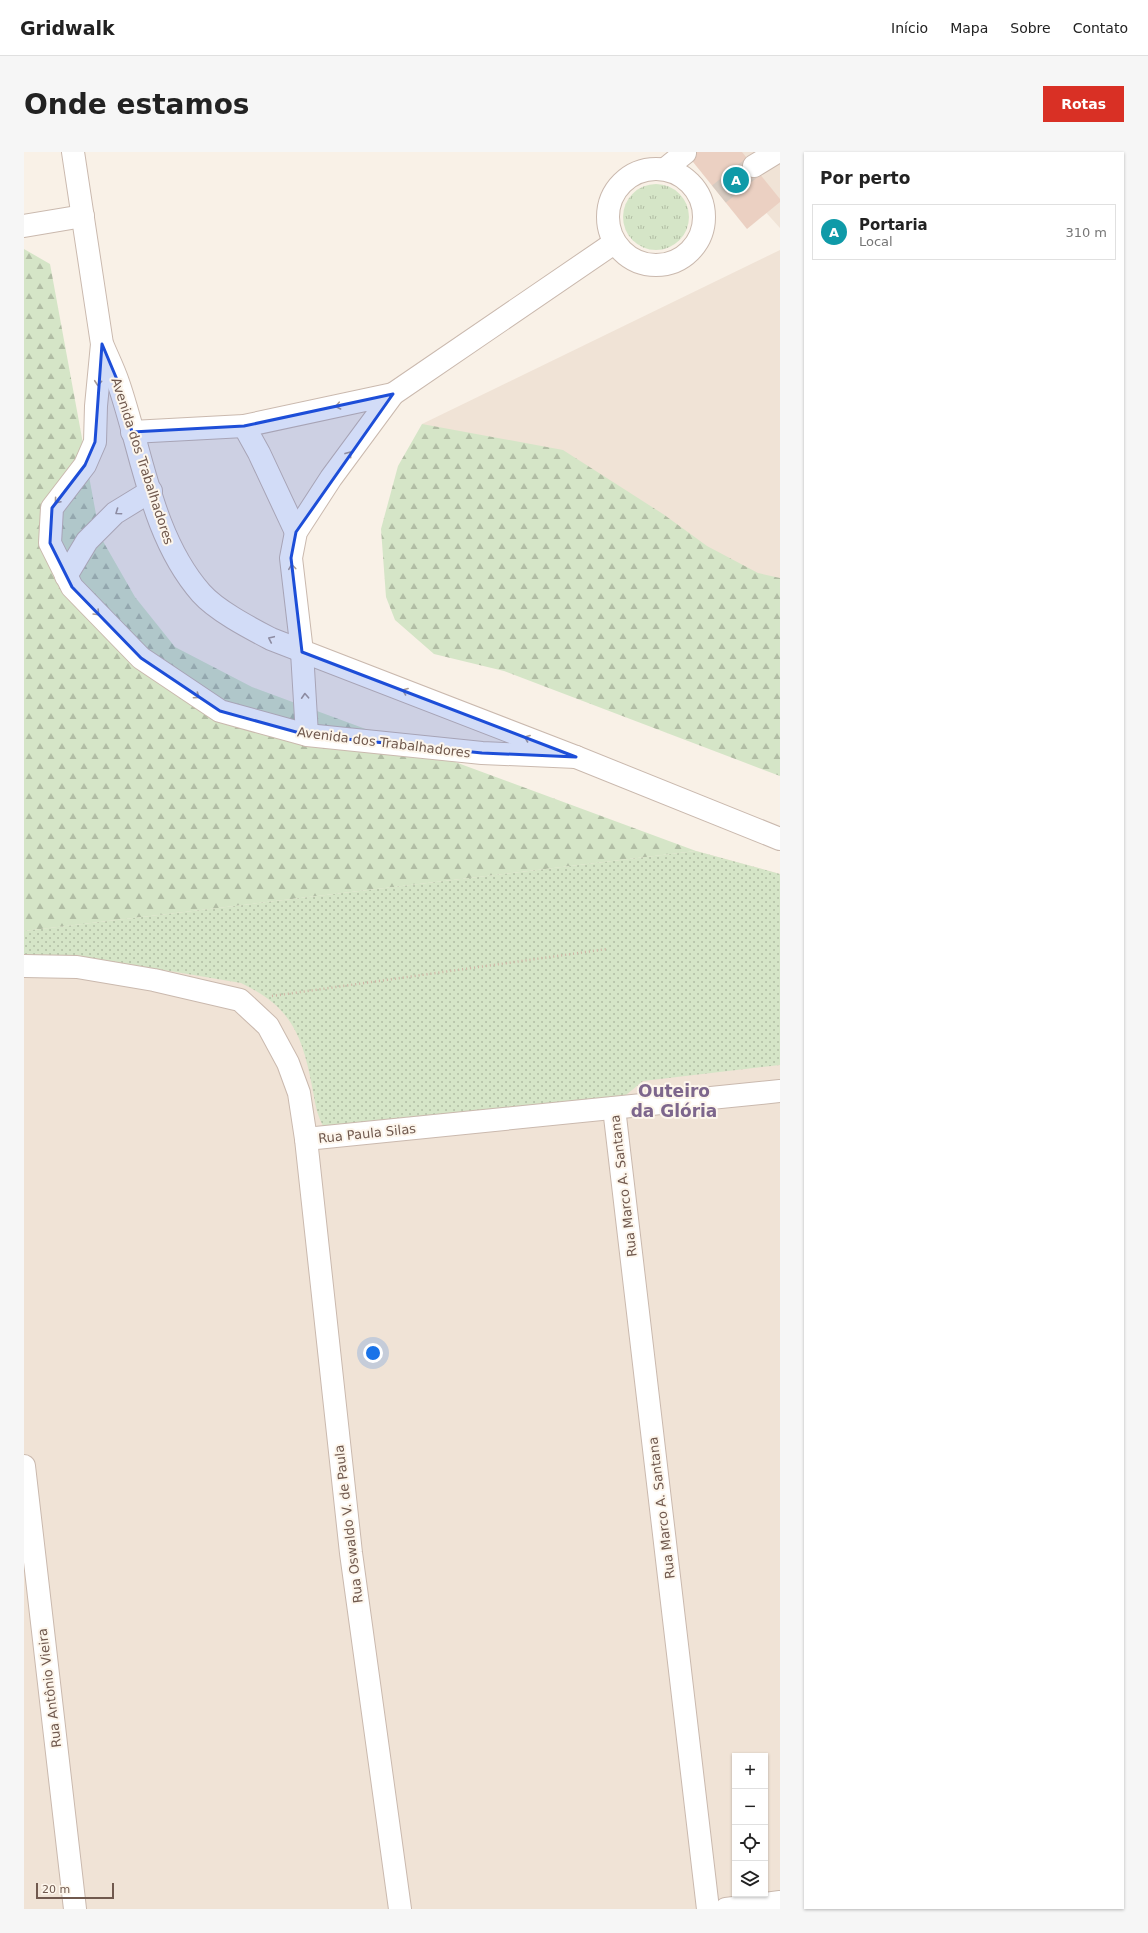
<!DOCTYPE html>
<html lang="pt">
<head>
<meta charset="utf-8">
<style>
	:root { --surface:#fff; --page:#f6f6f6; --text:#222; --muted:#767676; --line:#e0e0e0; --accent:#d93025 }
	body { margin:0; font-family:"DejaVu Sans",sans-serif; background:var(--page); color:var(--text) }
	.controls { position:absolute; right:12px; bottom:12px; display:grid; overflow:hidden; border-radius:0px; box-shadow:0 1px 3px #0004 }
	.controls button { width:36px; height:36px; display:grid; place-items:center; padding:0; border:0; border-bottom:1px solid var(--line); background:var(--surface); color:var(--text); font:20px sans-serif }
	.scale { position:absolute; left:12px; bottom:10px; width:78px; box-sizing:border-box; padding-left:4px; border:2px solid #70594e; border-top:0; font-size:11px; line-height:14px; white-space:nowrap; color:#70594e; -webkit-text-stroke:3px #fdf6ec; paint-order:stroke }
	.you { position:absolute; left:349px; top:1201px; width:14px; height:14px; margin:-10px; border:3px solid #fff; border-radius:50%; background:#1a73e8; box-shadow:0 0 0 6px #1a73e833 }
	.badge { display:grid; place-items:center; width:26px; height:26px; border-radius:50%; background:var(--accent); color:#fff; font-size:13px; font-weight:700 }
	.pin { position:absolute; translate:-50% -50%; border:2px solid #fff; box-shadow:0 1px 4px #0006 }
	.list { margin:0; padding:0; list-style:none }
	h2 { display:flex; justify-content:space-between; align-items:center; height:52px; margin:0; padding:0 16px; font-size:17px }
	h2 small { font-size:13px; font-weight:400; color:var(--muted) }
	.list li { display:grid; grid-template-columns:26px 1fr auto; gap:12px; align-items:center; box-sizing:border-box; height:56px; margin:0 8px 8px; padding:0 8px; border:1px solid var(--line); border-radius:0px }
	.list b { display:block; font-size:15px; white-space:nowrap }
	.list p { margin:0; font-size:13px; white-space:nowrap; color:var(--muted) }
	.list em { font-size:13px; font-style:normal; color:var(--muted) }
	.icon { flex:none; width:22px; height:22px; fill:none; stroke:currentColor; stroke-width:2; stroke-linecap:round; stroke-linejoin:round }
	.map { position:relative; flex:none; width:756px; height:1757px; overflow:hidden; border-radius:0px }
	header { display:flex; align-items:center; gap:24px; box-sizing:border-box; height:56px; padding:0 20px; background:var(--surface); border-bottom:1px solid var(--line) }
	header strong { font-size:19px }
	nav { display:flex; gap:22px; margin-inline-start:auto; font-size:14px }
	.intro { display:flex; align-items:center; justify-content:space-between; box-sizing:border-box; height:96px; padding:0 24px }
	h1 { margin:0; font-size:28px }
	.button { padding:10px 18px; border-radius:0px; background:var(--accent); color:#fff; font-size:14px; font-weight:700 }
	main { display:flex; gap:24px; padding:0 24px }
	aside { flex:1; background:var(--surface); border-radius:0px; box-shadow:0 1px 3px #0004 }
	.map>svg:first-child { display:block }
	.residential { fill:#f0e3d6; fill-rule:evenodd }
	.grass { fill:url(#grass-tufts) }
	.forest { fill:url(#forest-firs) }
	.park { fill:url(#park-dots) }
	.building { fill:#ebd0c2 }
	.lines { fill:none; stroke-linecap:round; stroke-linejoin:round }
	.minor-tunnel { stroke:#d7cbc1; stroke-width:22; stroke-dasharray:22 11; stroke-linecap:butt }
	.minor-casing { stroke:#cab9ae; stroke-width:24 }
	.path { stroke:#d0b4a5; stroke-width:2.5; stroke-dasharray:1 3; stroke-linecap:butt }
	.minor { stroke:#fff; stroke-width:22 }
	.oneway { stroke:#a99b95 }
	.marked { fill:#1d4ed8; fill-opacity:0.2; stroke:#1d4ed8; stroke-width:3; stroke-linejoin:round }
	.labels { text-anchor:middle; stroke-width:4; stroke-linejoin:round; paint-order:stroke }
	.street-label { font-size:13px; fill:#70594e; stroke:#fdf6ec }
	.district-label { font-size:17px; font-weight:bold; fill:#7d668c; stroke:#fdf6ec }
</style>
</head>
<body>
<header>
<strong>Gridwalk</strong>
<nav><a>Início</a><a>Mapa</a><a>Sobre</a><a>Contato</a></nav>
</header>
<div class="intro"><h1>Onde estamos</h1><a class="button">Rotas</a></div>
<main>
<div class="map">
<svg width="756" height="1757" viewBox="0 0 756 1757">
	<defs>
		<pattern id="grass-tufts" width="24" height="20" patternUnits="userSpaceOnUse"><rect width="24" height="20" fill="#d5e5c7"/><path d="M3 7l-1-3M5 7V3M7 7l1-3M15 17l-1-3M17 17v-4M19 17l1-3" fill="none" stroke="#b1bda4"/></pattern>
		<pattern id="forest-firs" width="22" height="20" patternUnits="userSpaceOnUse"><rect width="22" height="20" fill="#d5e5c7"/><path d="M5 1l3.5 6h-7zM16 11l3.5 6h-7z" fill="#b1bda4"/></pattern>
		<pattern id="park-dots" width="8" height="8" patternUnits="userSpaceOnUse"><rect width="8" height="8" fill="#d5e5c7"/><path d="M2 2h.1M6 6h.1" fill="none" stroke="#b1bda4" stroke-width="1.8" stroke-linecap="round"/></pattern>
	</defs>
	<rect width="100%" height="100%" fill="#f9f1e7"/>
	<g class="residential">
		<path d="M687,0H756V76L712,27Z"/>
		<path d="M756,98V509L398,272Z"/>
		<path d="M672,699L756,722V1757H0V779ZM711,1604H741V1742H711Z"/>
	</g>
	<circle class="grass" cx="632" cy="65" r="33"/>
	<g class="forest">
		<path d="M0,97L26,112L76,384L111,445L151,495L228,535L672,699L0,779Z"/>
		<path d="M398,272L539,298L639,362L683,394L734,421L756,426V624L480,519L410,502L371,468L362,445L357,377L374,314Z"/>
	</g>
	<path class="park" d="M672,699L756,722V913L619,929L602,943L301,977C292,963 291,949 288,934C278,882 267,855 217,831L51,803H0V779Z"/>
	<path class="building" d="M661,0H718L756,47V50L723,77Z"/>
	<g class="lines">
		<path class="minor-tunnel" d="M695,42L730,14"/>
		<defs>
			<g id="minor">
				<path d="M49,0L78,192L72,254L71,290L61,313L28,356L26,391L48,435L117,506L196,559L283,583L458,601L552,605"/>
				<path d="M730,14L753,0"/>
				<circle cx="632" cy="65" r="48"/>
				<path d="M641,17L661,1"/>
				<path d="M0,74L59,64"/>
				<path d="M79,194C84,206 90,218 94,230C118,299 127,384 177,441C193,459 226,476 247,487L552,605L756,687"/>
				<path d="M369,242L590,91"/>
				<path d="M220,274L235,301L272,380"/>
				<path d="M108,280L220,274L369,242L307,326L272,380L267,406L278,500L283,583"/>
				<path d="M42,424L63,389L91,361L127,339"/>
				<path d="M0,814L53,815L130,828L216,848L244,874L264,911L275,941L282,987L327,1401L376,1757"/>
				<path d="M590,956L684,1757"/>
				<path d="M282,987L756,939"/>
				<path d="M0,1314L51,1757"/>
				<path d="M702,1757L756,1750"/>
			</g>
		</defs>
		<use href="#minor" class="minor-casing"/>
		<path class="path" d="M248,844L583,797"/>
		<use href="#minor" class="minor"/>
	</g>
	<defs><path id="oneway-chevron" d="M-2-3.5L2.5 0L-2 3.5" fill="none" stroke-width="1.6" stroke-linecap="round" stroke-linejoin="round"/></defs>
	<g class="oneway">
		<use href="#oneway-chevron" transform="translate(74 231) rotate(95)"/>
		<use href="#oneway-chevron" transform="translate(314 254) rotate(168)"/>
		<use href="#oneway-chevron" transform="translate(325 302) rotate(-54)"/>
		<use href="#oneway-chevron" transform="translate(33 349) rotate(130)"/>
		<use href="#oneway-chevron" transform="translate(94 360) rotate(145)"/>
		<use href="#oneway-chevron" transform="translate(268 415) rotate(-97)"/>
		<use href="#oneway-chevron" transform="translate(73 461) rotate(46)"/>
		<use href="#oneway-chevron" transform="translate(247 487) rotate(-155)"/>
		<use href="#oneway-chevron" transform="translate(381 539) rotate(-159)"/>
		<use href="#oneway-chevron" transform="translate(173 544) rotate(34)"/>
		<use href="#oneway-chevron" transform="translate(281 544) rotate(-93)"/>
		<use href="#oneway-chevron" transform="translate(503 586) rotate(-159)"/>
	</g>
	<path class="marked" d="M78,192L94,230L108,280L220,274L369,242L272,380L267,406L278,500L552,605L458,601L283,583L196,559L117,506L48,435L26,391L28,356L61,313L71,290Z"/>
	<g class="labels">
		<g class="street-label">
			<text transform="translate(119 309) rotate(72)" y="5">Avenida dos Trabalhadores</text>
			<text transform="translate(360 590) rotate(7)" y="5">Avenida dos Trabalhadores</text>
			<text transform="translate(343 981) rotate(-6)" y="5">Rua Paula Silas</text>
			<text transform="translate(599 1034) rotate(-97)" y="5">Rua Marco A. Santana</text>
			<text transform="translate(637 1356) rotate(-97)" y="5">Rua Marco A. Santana</text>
			<text transform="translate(324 1372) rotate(-97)" y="5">Rua Oswaldo V. de Paula</text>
			<text transform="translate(25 1536) rotate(-97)" y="5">Rua Antônio Vieira</text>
		</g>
		<g class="district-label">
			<text x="650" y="945">Outeiro<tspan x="650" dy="20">da Glória</tspan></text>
		</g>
	</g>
</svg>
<div class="controls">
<button>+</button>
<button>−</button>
<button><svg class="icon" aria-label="locate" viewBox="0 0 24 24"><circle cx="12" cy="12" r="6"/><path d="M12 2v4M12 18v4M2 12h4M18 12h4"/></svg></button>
<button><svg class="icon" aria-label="layers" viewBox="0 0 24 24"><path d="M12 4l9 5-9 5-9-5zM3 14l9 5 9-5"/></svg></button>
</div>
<div class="scale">20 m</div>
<div class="you"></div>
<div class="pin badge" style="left:712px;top:28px;background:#0f9aa8">A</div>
</div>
<aside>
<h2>Por perto<small></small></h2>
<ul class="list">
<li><span class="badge" style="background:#0f9aa8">A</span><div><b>Portaria</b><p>Local</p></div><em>310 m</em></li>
</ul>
</aside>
</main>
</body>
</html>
